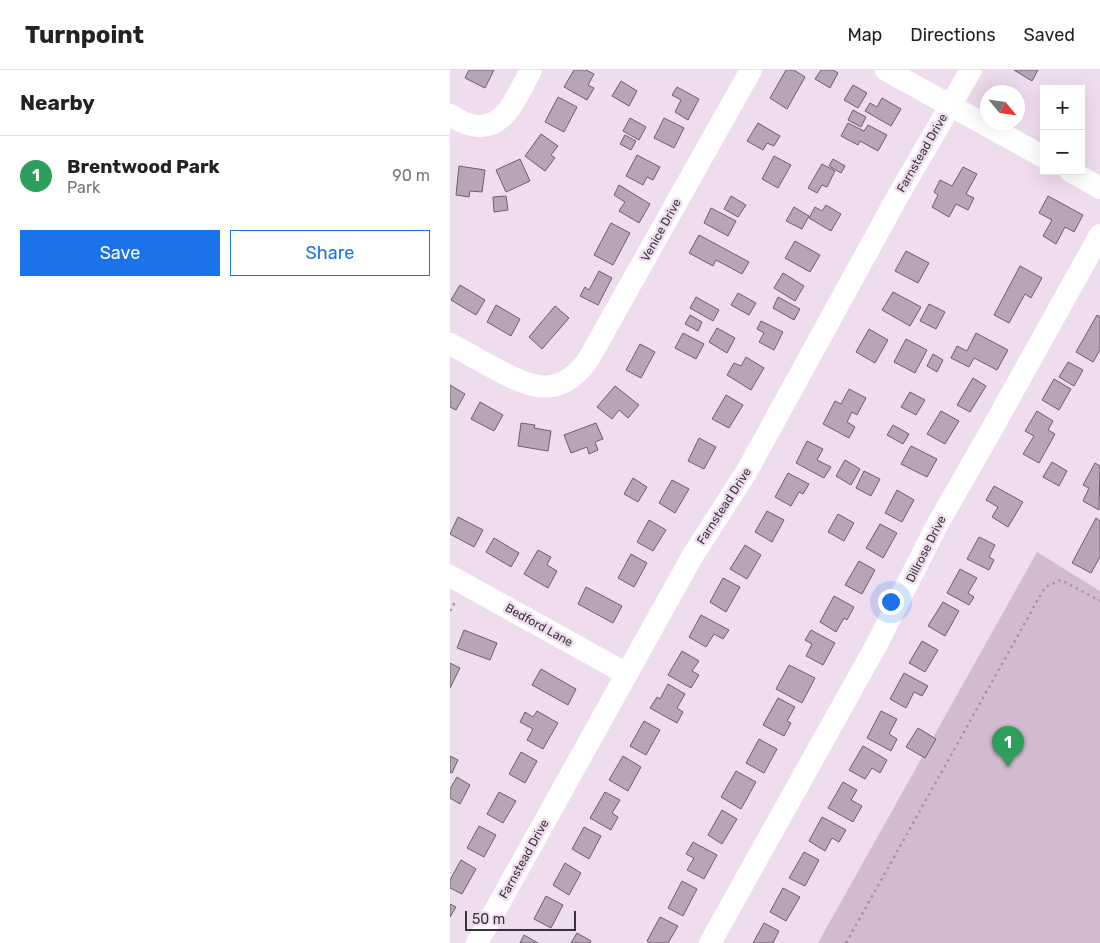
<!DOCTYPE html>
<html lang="en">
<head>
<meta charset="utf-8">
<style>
	:root { --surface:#fff; --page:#f2f2f2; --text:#222; --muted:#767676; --line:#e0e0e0; --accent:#1a73e8 }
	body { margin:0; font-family:Rubik,sans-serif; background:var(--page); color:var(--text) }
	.controls { position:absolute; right:15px; top:15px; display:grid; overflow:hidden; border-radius:0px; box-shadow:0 5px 20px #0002 }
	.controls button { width:45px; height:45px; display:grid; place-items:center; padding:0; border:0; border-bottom:1px solid var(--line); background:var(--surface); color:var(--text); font:25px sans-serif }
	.compass { position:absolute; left:530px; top:15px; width:45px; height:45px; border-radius:50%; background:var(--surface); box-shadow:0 5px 20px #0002; rotate:119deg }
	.scale { position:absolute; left:15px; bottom:12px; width:111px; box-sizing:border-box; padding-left:5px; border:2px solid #393239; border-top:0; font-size:14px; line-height:18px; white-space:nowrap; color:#393239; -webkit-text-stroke:4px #f0dcef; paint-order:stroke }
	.you { position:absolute; left:440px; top:531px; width:18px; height:18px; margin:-12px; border:4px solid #fff; border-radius:50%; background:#1a73e8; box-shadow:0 0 0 8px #1a73e833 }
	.badge { display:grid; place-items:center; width:32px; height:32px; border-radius:50%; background:var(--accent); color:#fff; font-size:16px; font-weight:700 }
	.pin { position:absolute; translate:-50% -41px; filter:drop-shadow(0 1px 2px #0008) }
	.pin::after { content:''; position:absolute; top:26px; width:18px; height:15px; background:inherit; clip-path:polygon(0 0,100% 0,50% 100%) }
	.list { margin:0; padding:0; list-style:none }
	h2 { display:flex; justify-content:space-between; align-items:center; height:65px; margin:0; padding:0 20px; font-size:21px }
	h2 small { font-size:16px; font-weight:400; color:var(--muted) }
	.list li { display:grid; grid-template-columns:32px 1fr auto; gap:15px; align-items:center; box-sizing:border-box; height:80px; padding:0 20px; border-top:1px solid var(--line) }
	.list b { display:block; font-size:19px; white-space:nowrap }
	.list p { margin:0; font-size:16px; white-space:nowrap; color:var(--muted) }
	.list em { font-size:16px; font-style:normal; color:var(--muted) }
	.actions { display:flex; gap:10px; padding:15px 20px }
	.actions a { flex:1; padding:11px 0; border:1px solid var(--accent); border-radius:0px; text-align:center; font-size:18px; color:var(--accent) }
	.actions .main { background:var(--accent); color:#fff }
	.map { position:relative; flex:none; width:650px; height:873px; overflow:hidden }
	header { display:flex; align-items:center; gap:30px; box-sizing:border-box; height:70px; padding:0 25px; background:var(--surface); border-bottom:1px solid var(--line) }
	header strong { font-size:24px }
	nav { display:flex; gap:28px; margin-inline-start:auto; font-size:18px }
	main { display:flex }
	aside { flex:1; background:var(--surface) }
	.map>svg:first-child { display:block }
	.green { fill:#d2bbd0 }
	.building { fill:#b7a4b6; stroke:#6e5d6d }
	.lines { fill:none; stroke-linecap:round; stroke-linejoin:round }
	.path { stroke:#a495a3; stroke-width:2.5; stroke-dasharray:2.5 4; stroke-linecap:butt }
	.minor { stroke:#fff; stroke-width:22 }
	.labels { text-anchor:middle; stroke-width:5; stroke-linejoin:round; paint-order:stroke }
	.street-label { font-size:12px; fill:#393239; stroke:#f0dcef }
</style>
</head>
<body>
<header>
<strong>Turnpoint</strong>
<nav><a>Map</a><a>Directions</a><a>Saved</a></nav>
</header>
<main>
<aside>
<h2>Nearby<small></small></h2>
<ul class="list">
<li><span class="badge" style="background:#2e9e5b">1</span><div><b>Brentwood Park</b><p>Park</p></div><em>90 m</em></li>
</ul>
<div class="actions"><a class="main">Save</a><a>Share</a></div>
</aside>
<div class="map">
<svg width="650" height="873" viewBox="0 0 650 873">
	<rect width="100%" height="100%" fill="#f0dcef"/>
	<path class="green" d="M587,482L650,521V873H368Z"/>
	<g class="building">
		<path d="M19,0H44L35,18L15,8Z"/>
		<path d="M124,0H136L144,4L138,15L144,18L137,30L114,17Z"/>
		<path d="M336,0H344L355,7L337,39L320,28Z"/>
		<path d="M371,0H383L388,3L380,18L365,9Z"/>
		<path d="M564,0H588L582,11Z"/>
		<path d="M171,11L187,21L179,36L162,26Z"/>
		<path d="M403,15L417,23L408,38L394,30Z"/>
		<path d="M227,17L249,29L238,50L225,42L231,30L222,25Z"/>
		<path d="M108,27L127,37L114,62L95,52Z"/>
		<path d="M432,28L451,39L441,56L415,41L420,33L427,37Z"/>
		<path d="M403,40L416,47L411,57L398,50Z"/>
		<path d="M180,48L196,57L189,70L173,61Z"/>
		<path d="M214,48L234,58L224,78L204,68Z"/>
		<path d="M308,53L330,66L324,76L317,73L313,80L297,71Z"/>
		<path d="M398,53L414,61L418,55L437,65L428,81L410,71L408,75L391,66Z"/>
		<path d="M91,64L108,76L101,85L105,88L95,101L75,86Z"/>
		<path d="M175,65L186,71L181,80L170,74Z"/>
		<path d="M187,85L210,97L203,110L197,107L193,115L176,106Z"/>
		<path d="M324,86L341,95L328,118L312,109Z"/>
		<path d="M70,89L80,111L56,122L46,100Z"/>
		<path d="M383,89L395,96L391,103L379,96Z"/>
		<path d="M372,94L385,101L377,117L372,115L367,123L358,118Z"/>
		<path d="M9,96L35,100L32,122L20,121L19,127L6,125Z"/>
		<path d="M513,97L527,104L516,124L524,128L518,140L506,134L499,147L482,137L488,125L484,122L490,110L502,116Z"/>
		<path d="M169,115L200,134L189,153L169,141L175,132L164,125Z"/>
		<path d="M56,126L58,140L44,142L43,127Z"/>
		<path d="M281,126L296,135L288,147L274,139Z"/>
		<path d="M598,126L633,145L624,162L615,157L606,174L593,166L602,150L589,143Z"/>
		<path d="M376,135L391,144L381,161L359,148L365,137L372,141Z"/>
		<path d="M344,137L359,146L352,159L336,151Z"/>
		<path d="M261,138L286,151L278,166L254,153Z"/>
		<path d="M161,153L180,163L163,195L144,185Z"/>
		<path d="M249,165L299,192L292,204L266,190L263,196L239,183Z"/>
		<path d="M345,171L370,185L360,202L335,188Z"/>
		<path d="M456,181L479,193L468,213L445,201Z"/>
		<path d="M570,196L592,208L581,228L575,224L559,253L544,245Z"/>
		<path d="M149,201L162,208L148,235L130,226L135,217L139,220Z"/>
		<path d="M333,203L354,216L345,231L324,218Z"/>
		<path d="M10,215L35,230L26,245L1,230Z"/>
		<path d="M443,222L471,237L460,256L432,240Z"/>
		<path d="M288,223L306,233L299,245L281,235Z"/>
		<path d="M246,227L269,240L263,251L240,238Z"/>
		<path d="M328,227L350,239L344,250L323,238Z"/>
		<path d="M479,234L495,242L486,259L470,251Z"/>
		<path d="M46,235L70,249L61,266L37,252Z"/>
		<path d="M105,236L119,248L92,279L79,267Z"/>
		<path d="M240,245L252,252L248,261L235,254Z"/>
		<path d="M647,245L650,247V280L643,292L626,282Z"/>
		<path d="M311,251L333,262L324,280L309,272L314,263L307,259Z"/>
		<path d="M267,258L285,268L277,283L259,272Z"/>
		<path d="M419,259L438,270L425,293L406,282Z"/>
		<path d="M233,263L254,274L246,289L225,278Z"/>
		<path d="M526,263L558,280L547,300L524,288L519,297L501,288L507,276L517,281Z"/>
		<path d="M456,269L477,280L465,303L444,292Z"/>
		<path d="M190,274L205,282L191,308L176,300Z"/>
		<path d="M483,284L493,290L487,302L477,296Z"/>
		<path d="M296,287L314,298L301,320L277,305L284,293L291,296Z"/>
		<path d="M618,292L633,300L624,316L609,307Z"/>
		<path d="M523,308L536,316L520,342L507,335Z"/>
		<path d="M604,309L621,319L609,340L592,330Z"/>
		<path d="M0,315L15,324L6,340L0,337Z"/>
		<path d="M165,316L189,335L178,348L169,340L162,349L147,337Z"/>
		<path d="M399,319L416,328L407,345L402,342L397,352L405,357L399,368L373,354L385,331L391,334Z"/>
		<path d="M460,322L475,330L466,345L451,337Z"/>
		<path d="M276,325L293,335L279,358L262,349Z"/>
		<path d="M30,332L53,345L44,361L21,349Z"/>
		<path d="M491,341L509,351L495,374L477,364Z"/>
		<path d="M587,341L603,351L598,360L605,364L589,393L573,384L584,366L575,361Z"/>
		<path d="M71,353L85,355L84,358L101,361L98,381L68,376Z"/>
		<path d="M146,353L153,369L145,372L148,380L139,384L137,377L121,383L114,365Z"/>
		<path d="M443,355L459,364L453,374L437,365Z"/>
		<path d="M249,368L266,377L254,399L238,391Z"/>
		<path d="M357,371L373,379L367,390L381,397L374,408L346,393Z"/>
		<path d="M461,376L487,389L477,407L451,394Z"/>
		<path d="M395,390L410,399L401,415L386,406Z"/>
		<path d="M602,392L617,401L609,416L593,407Z"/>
		<path d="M645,393L650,396L649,440L633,431L639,418L633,415Z"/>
		<path d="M414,401L430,409L421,426L406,418Z"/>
		<path d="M338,403L359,414L353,424L349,422L341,436L325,427Z"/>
		<path d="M183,408L197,417L188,432L174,424Z"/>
		<path d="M222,410L239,419L225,443L209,433Z"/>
		<path d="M544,416L573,432L558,457L542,447L548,437L536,430Z"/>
		<path d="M447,420L464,430L452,452L435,443Z"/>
		<path d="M317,441L334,450L322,472L305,462Z"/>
		<path d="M388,444L404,453L394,471L378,462Z"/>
		<path d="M8,447L33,460L24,477L0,464Z"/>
		<path d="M646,448L650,451V487L641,503L622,493Z"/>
		<path d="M199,450L216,460L203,481L187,472Z"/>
		<path d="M430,454L447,463L433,488L416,478Z"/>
		<path d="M529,467L545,475L539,487L544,490L539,500L517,489Z"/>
		<path d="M44,468L69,483L61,497L36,482Z"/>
		<path d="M295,475L311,485L297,509L280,499Z"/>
		<path d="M88,480L101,487L97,495L107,501L98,518L74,504Z"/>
		<path d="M181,484L197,493L184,517L168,508Z"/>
		<path d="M409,491L425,500L412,524L395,515Z"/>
		<path d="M510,499L527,508L518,523L524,527L519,535L497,523Z"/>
		<path d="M273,508L290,517L276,542L260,532Z"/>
		<path d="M136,517L172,536L163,553L128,534Z"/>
		<path d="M384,526L404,537L397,550L394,548L386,562L370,552Z"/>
		<path d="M493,532L509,541L495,566L478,556Z"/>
		<path d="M251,545L279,560L273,569L264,564L256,577L239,567Z"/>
		<path d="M14,560L47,573L40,590L7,578Z"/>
		<path d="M361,560L385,573L373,595L356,586L362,574L355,570Z"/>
		<path d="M472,571L488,580L475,602L459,593Z"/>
		<path d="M232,581L249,591L242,601L249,605L241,618L218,605Z"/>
		<path d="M0,593L10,598L0,618Z"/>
		<path d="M339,595L365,608L352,633L326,619Z"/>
		<path d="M91,599L126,619L118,635L82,615Z"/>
		<path d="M454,603L478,616L472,626L464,622L456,638L440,629Z"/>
		<path d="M218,614L235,624L227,638L233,642L227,653L200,638L207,627L210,629Z"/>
		<path d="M328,628L345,637L337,651L341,653L334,666L313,655Z"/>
		<path d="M87,641L108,653L93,679L77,670L83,659L70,652L75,642L83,647Z"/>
		<path d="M431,641L447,649L439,664L447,669L441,681L417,668Z"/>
		<path d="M194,651L210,660L196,685L180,676Z"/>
		<path d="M468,658L486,669L475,688L456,677Z"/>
		<path d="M309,669L327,679L314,703L296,693Z"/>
		<path d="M413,676L437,690L430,703L422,698L415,709L399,700Z"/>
		<path d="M71,682L87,691L75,713L59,704Z"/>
		<path d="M0,686L8,690L2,703L0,702Z"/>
		<path d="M173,686L191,697L178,721L159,710Z"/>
		<path d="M286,701L306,712L291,739L271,727Z"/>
		<path d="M7,707L20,715L10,734L0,728V719Z"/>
		<path d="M393,712L407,720L401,730L412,736L403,752L378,738Z"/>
		<path d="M49,722L66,731L53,753L37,744Z"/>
		<path d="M155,722L170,730L162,743L168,747L161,760L140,748Z"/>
		<path d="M272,740L287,749L272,774L258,765Z"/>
		<path d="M372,747L396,760L389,772L382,768L375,781L359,771Z"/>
		<path d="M29,756L46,765L34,787L17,778Z"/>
		<path d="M134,757L151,766L139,789L122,779Z"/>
		<path d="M243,772L267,785L254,809L237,800L244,788L236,784Z"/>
		<path d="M354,782L369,790L355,816L339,808Z"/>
		<path d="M11,790L26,799L12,824L0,818V810Z"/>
		<path d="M115,793L131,803L119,825L103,815Z"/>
		<path d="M232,811L247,819L233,846L218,838Z"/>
		<path d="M333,818L350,827L336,851L320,842Z"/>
		<path d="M96,826L113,835L101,858L84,849Z"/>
		<path d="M0,834L6,837L0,847Z"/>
		<path d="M210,847L228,856L218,873H200L197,871Z"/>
		<path d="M314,853L329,861L323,873H303Z"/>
		<path d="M127,863L141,871L140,873H121Z"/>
		<path d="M74,865L88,873H70Z"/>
	</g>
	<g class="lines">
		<g class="path">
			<path d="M0,541L6,530"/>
			<path d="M396,873L595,517L611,510L650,531"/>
		</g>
		<g class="minor">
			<path d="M436,0L594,87"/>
			<path d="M0,45C7,49 14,54 22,55C55,63 68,23 81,0"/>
			<path d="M620,101L650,118"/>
			<path d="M0,274C15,282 29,290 44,298C80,318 109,330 138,290L301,0"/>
			<path d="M0,506L177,604"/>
			<path d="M27,873L243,485L297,401L449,124L521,0"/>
			<path d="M260,873L427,574L487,455L538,366L650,165"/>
		</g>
	</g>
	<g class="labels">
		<g class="street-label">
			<text transform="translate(472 83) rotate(-60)" y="4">Farnstead Drive</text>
			<text transform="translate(211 160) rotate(-61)" y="4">Venice Drive</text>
			<text transform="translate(274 436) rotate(-57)" y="4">Farnstead Drive</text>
			<text transform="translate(476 479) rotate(-63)" y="4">Dillrose Drive</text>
			<text transform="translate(89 555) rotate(29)" y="4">Bedford Lane</text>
			<text transform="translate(74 789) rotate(-61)" y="4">Farnstead Drive</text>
		</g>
	</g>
</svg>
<div class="controls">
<button>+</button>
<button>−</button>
</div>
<svg class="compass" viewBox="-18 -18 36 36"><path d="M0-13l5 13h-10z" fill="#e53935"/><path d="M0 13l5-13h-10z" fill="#767676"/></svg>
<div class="scale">50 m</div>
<div class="you"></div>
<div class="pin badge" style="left:558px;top:697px;background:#2e9e5b">1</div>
</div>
</main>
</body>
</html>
